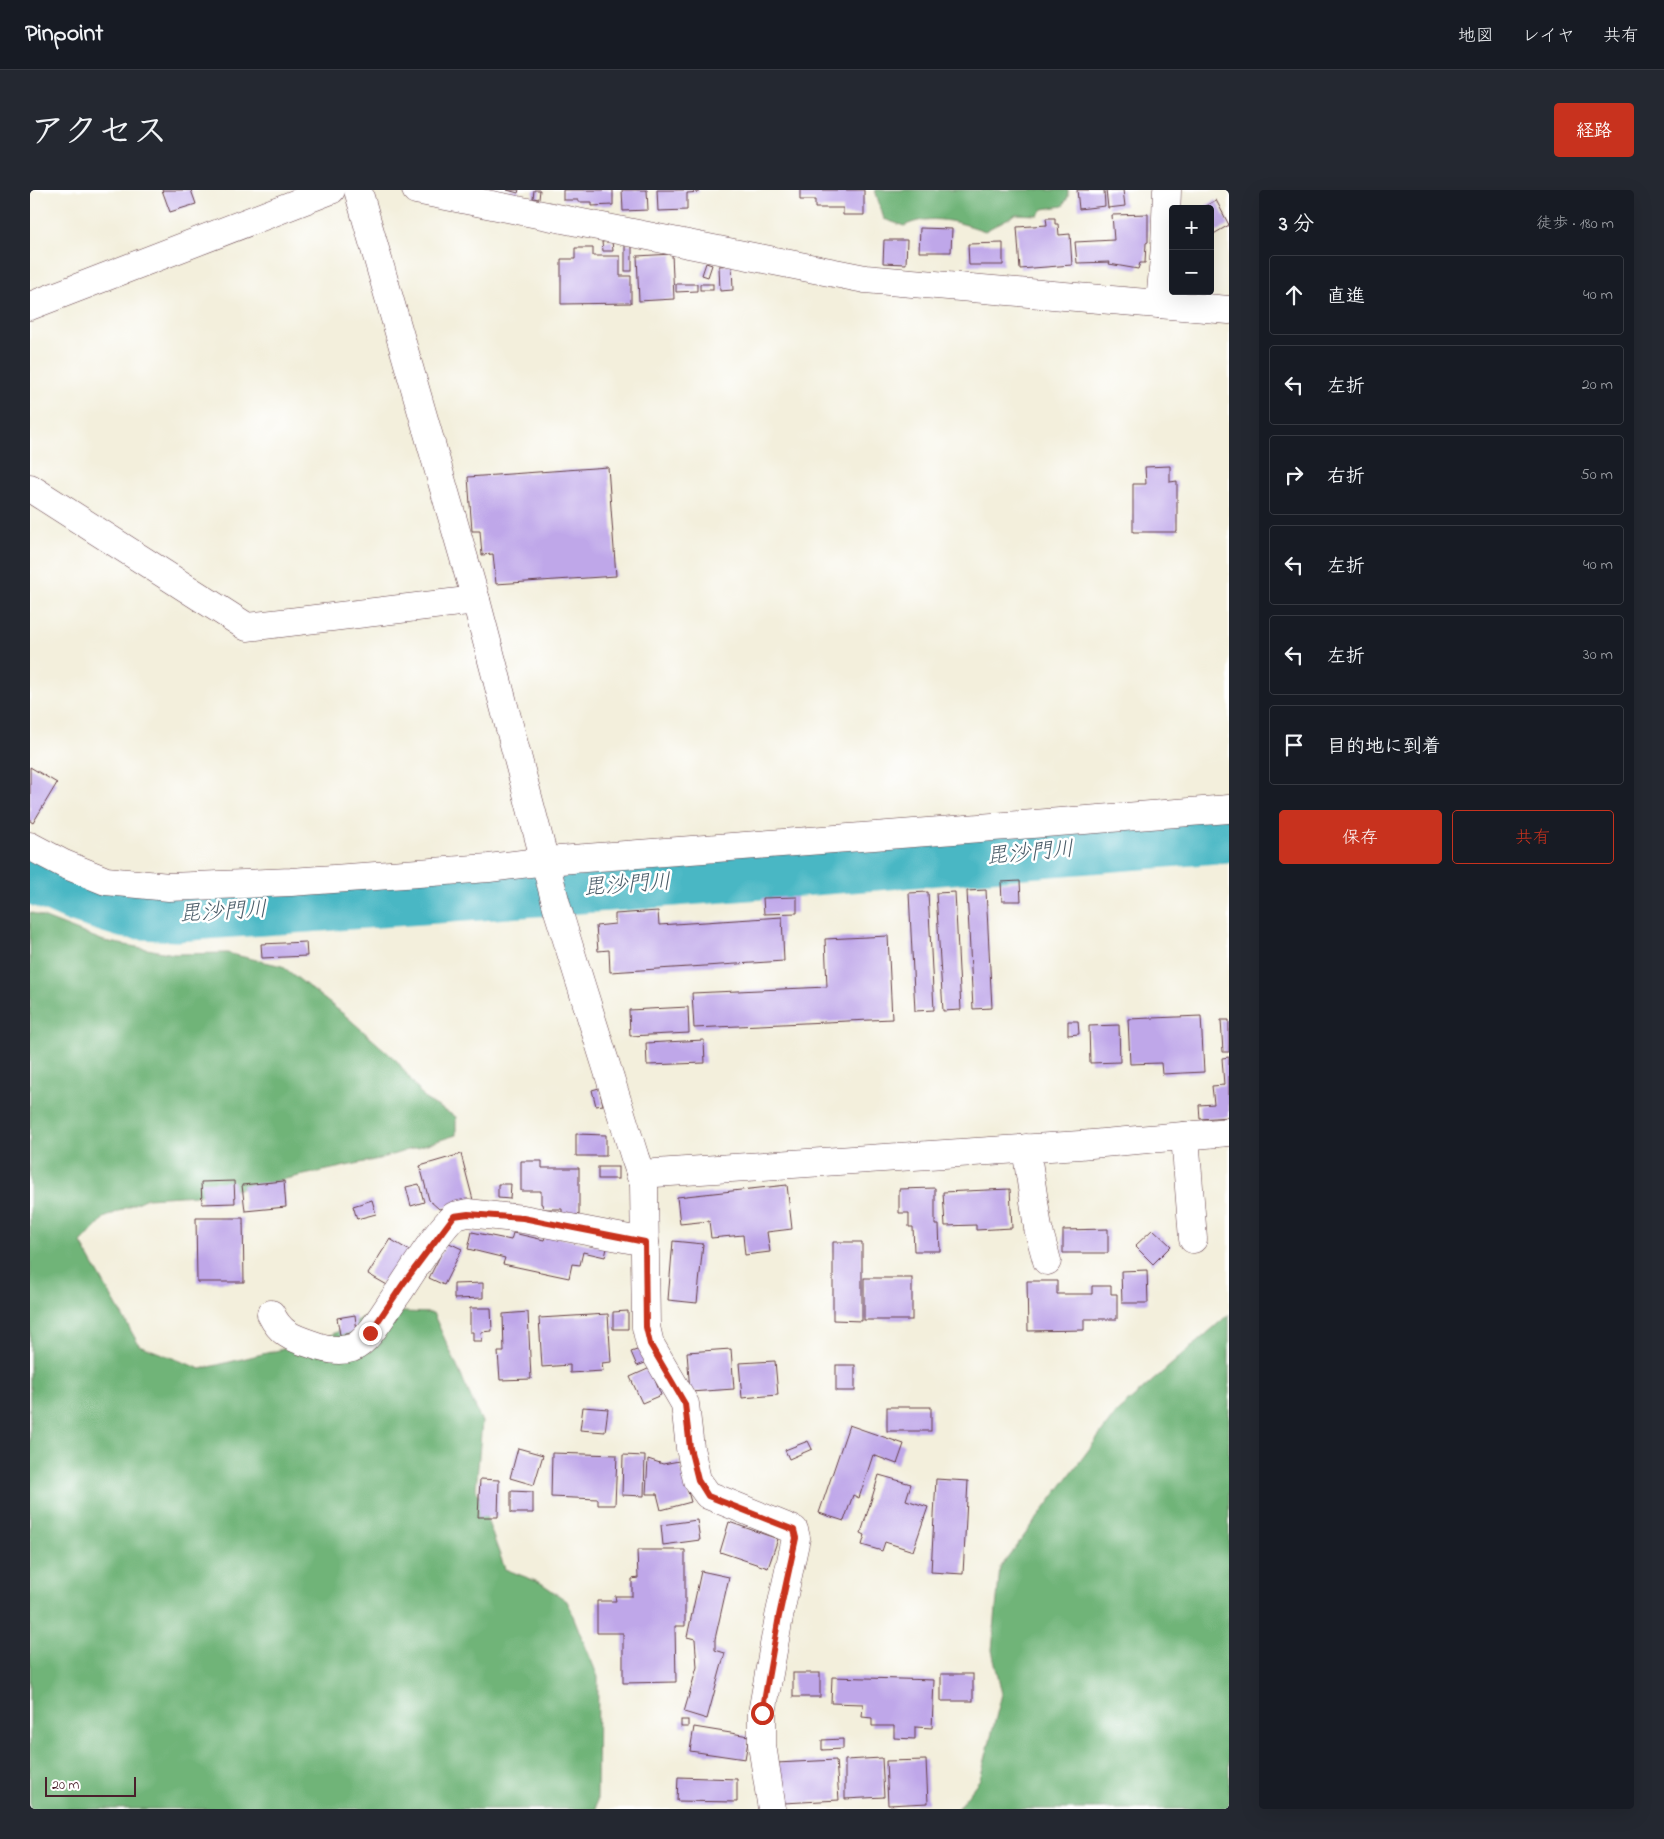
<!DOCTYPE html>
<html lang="ja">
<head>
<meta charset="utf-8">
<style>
	:root { --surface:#171b24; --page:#242831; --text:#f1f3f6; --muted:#9ea1a6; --line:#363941; --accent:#c8321e }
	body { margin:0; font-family:"Indie Flower","Klee One",sans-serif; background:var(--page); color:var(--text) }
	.controls { position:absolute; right:15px; top:15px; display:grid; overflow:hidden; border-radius:5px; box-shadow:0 5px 20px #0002 }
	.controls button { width:45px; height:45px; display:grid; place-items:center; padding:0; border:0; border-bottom:1px solid var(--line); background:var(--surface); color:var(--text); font:25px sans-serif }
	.scale { position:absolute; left:15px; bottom:12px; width:91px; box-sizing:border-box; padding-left:5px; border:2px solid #4a1f2b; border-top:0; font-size:14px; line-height:18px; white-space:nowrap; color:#4a1f2b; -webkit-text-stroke:4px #fff; paint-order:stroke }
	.stop { position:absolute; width:15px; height:15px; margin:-11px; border:4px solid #c8321e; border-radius:50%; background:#fff }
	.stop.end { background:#c8321e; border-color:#fff; box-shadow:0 1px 5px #0008 }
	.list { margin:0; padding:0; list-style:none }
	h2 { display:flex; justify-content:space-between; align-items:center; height:65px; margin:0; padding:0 20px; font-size:21px }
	h2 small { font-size:16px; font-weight:400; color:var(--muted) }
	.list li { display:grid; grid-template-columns:32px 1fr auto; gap:15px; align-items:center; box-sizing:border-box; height:80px; margin:0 10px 10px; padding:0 10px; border:1px solid var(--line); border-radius:5px }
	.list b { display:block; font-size:19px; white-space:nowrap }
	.list em { font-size:16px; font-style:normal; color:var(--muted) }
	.actions { display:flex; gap:10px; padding:15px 20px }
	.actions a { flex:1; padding:11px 0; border:1px solid var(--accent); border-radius:5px; text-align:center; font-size:18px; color:var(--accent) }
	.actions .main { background:var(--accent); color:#fff }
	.icon { flex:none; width:28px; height:28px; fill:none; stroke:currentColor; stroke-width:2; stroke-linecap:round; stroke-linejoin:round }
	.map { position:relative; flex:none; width:1199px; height:1619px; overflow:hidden; border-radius:5px }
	header { display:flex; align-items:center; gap:30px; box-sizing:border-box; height:70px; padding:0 25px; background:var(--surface); border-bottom:1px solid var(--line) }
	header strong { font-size:24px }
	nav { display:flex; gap:28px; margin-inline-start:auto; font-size:18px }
	.intro { display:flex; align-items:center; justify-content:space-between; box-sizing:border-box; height:120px; padding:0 30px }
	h1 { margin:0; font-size:35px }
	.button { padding:12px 22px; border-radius:5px; background:var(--accent); color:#fff; font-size:18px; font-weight:700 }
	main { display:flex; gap:30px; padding:0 30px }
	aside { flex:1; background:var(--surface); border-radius:5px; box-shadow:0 5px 20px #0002 }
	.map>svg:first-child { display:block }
	.forest { fill:#70b478; stroke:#5d6a52 }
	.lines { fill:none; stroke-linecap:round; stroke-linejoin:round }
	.river { stroke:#4ab7c4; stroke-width:55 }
	.building { fill:#bfa7e9 }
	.minor-casing { stroke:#633e46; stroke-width:29 }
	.minor { stroke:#fff; stroke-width:28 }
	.route { stroke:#c8321e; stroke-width:6 }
	.labels { text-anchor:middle; stroke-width:5; stroke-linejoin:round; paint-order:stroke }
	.water-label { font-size:22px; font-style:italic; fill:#4a5c68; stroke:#fff }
</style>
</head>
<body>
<header>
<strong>Pinpoint</strong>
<nav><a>地図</a><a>レイヤ</a><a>共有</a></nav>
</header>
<div class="intro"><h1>アクセス</h1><a class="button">経路</a></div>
<main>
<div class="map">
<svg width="1199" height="1619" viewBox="0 0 1199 1619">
	<rect width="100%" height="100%" fill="#fff"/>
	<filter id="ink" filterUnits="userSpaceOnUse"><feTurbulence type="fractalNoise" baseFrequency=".02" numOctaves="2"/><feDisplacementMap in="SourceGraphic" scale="10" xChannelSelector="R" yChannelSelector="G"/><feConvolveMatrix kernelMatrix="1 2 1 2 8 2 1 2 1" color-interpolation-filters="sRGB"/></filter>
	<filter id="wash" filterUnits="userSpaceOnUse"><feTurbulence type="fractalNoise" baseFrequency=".0096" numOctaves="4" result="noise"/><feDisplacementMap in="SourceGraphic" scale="20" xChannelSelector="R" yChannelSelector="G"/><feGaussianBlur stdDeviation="1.12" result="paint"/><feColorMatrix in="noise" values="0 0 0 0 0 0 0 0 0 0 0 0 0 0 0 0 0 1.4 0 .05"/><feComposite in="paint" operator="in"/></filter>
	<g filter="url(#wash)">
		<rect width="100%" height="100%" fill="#f3efdc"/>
		<g class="forest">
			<path d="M845,0H1038V7L1033,16L1013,19L1008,25L986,24L955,41C929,32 900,23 874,36L854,29Z"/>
			<path d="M0,722L74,751L144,764L197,763L252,776L316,826L367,871L395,909L426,927V945L349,969L185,1004L117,1008L74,1028L51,1053L109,1155L171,1179L294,1149L345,1121L403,1123L452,1232L446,1299L475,1379L511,1393L537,1411L568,1487L567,1611L566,1619H0Z"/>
			<path d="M1199,1124V1619H927L950,1589L972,1504L962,1460L970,1378L1087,1222Z"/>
		</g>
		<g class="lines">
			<path class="river" d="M0,685L48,706L96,721L146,724L593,693L1199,645"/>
		</g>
		<g id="blocks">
			<g class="building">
				<path d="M132,0H161L166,14L140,22Z"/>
				<path d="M477,0H489L488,3Z"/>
				<path d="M504,0H510L509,9L503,8Z"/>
				<path d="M533,0H583V15L562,16V12H548V10H533Z"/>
				<path d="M592,0H617L618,20L593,21Z"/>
				<path d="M627,0H669V2L657,3V20L628,21Z"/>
				<path d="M770,0H834V25H813V18H785V10H770Z"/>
				<path d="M1047,0H1074L1075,16L1049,19Z"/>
				<path d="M1076,0H1093L1095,16L1078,18Z"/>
				<path d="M1186,10L1199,35L1180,46V19H1170Z"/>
				<path d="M1118,24V52L1116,53L1115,73H1110L1108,79L1079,74L1080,72L1047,73L1045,52L1084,50L1082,25Z"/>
				<path d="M1016,28H1025V34H1028L1029,45L1040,44L1042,75L990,79L987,37L1017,35Z"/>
				<path d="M890,38L922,39L921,62H889Z"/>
				<path d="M854,50H877L876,74L853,73Z"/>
				<path d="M582,51L583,61H573L572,52Z"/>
				<path d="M973,53V75H939L938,54Z"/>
				<rect x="595" y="54" width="7" height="27"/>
				<path d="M545,58H563V66H590V86H601V113L531,114V69H545Z"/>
				<path d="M642,64L644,109L609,111L607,66Z"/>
				<path d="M676,73L682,75L678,87L672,85Z"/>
				<path d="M702,75L703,100L690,101L689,76Z"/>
				<path d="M646,94H667V101L646,102Z"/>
				<rect x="670" y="94" width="13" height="6"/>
				<path d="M1140,276V292L1147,291V342H1103V294H1116L1115,277Z"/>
				<path d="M578,277L586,386L466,394L463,364L452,365L450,341H442L438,287Z"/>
				<path d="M0,577L27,593L3,633L0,631Z"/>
				<path d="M990,691L991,711H972L971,692Z"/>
				<path d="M956,700L962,818L943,819L937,701Z"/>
				<path d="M898,702L904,820L885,821L879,703Z"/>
				<path d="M925,702L931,820L913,821L906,703Z"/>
				<path d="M767,707V723L734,724L733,708Z"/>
				<path d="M628,721L629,735L752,727L754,771L580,782L579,760L568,761L566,736L585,734V724Z"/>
				<path d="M858,746L862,829L664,838L662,803L797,797L795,749Z"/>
				<path d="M276,752L277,766L232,768L231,754Z"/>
				<path d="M658,817L659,843L600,846L599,820Z"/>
				<path d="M1171,826L1174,882L1132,884L1131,873L1100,874L1098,829Z"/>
				<path d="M1191,830H1199V862H1193Z"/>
				<path d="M1038,831H1048L1049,844L1038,845Z"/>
				<path d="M1089,835L1090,872L1060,873L1059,836Z"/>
				<path d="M674,850L675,873L617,875L616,853Z"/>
				<path d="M1199,867V927L1170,929L1169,915L1184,914L1182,896L1194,895L1192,868Z"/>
				<path d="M569,898L573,915L566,916L562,900Z"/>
				<path d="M546,944L576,945V966H546Z"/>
				<path d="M431,964L443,1010L409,1019L399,1010L390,976Z"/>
				<path d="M491,971H512V978H549V1025H532V1019H513L512,1014H511V1001H491Z"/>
				<rect x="568" y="977" width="20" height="12"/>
				<path d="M204,991L205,1013L172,1014L171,992Z"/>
				<path d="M254,991L256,1017L215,1021L212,995Z"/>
				<path d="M389,994L394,1012L381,1016L376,997Z"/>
				<path d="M468,994H481L480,1009L468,1008Z"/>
				<path d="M757,995L762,1039L737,1042L740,1062L715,1065L713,1045L681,1048L679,1031L650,1034L647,1007Z"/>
				<path d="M905,998V1035H909L910,1061H884L883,1037H879V1023H869V999Z"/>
				<path d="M980,999L982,1038L946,1040V1035L915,1036L913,1002Z"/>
				<path d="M342,1010L346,1024L327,1029L323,1016Z"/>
				<path d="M166,1028H213L214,1092H167Z"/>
				<path d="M1078,1039V1063H1033V1040Z"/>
				<path d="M1123,1039L1141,1056L1123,1074L1105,1056Z"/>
				<path d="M442,1042L481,1050L483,1043L514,1050L516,1045L577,1058L575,1067L553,1062L550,1075L542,1074L539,1088L473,1074L475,1068L438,1059Z"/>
				<path d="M360,1049L380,1061L359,1096L338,1084Z"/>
				<path d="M643,1051L673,1054L667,1113L638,1110Z"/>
				<path d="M417,1052L432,1059L414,1095L399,1088Z"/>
				<path d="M803,1052H832V1131L803,1130Z"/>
				<path d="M1117,1080L1118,1113H1092L1091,1081Z"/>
				<rect x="834" y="1088" width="48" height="42"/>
				<path d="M997,1091H1027V1104H1062V1096H1081V1104H1087V1129H1054V1140L998,1141Z"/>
				<path d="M453,1093V1108L424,1109V1094Z"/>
				<path d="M440,1118H461L462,1141L451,1142L452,1151H443V1142H440Z"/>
				<path d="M598,1121V1139H583V1122Z"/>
				<path d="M498,1122L501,1189L470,1190L468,1162H474L473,1124Z"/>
				<path d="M578,1124L581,1172L572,1173L573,1181L540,1183V1175L512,1177L509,1128Z"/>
				<path d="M325,1125L327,1142L310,1145L307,1128Z"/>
				<path d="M610,1159L615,1173L607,1176L601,1162Z"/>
				<path d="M701,1159L704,1199L660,1202L657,1162Z"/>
				<path d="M745,1171L748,1205L712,1208L709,1173Z"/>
				<rect x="806" y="1175" width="19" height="26"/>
				<path d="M620,1178L631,1205L612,1213L600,1187Z"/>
				<path d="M553,1217L578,1219L575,1242L550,1240Z"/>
				<rect x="857" y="1217" width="44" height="24"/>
				<path d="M819,1235L874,1254L867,1274L843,1265L829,1308L823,1305L814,1331L789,1323Z"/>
				<path d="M778,1251L782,1259L759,1269L755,1260Z"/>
				<path d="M488,1258L513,1265L504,1295L480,1288Z"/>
				<path d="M522,1263L587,1265L585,1315H568V1309L521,1307Z"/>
				<path d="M593,1265L615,1266L614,1306L592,1305Z"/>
				<path d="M618,1269L633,1274L649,1271L661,1312L631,1320L627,1304H616Z"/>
				<path d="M849,1285L881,1294L876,1310L898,1317L883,1361L855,1352L852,1361L832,1355L835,1345L831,1343Z"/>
				<path d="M450,1289L469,1290L468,1327H448Z"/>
				<path d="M906,1289L938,1291L933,1384L901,1382Z"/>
				<path d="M481,1301L503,1302V1323H481Z"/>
				<path d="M667,1330L670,1350L633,1355L631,1335Z"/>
				<path d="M699,1332L748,1349L738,1378L690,1362Z"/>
				<path d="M607,1360H655V1436H645L646,1492L593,1493V1443H567V1411H586L585,1406H602V1389L608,1388Z"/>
				<path d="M671,1381L699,1387L685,1449V1460L695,1463L677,1529L654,1522L667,1477L665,1449L657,1447Z"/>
				<rect x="763" y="1483" width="27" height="24"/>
				<rect x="911" y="1484" width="32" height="27"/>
				<path d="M802,1487L904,1490L902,1538L885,1537V1549L864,1548V1536H842V1528L832,1527L833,1514L801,1513Z"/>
				<rect x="651" y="1530" width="7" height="7"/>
				<path d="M664,1537L719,1546L715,1569L660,1561Z"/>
				<path d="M813,1549V1559L792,1560V1550Z"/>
				<path d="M852,1568L854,1607L815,1609V1570Z"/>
				<path d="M806,1570L809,1610L754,1613L746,1573Z"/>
				<path d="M896,1570L898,1613L858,1615L856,1571Z"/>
				<path d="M648,1587L707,1589V1612L647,1611Z"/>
			</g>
		</g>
	</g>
	<g filter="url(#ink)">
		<use href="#blocks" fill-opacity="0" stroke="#633e46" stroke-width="1"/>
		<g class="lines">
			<defs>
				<g id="minor">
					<path d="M328,0L446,410L528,721L605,968L614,994L616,1137L620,1154L655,1214L660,1258L667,1290L678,1305L764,1340L766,1348L749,1427L732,1523V1555L742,1619"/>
					<path d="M386,0L835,89L1199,120"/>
					<path d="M1130,114L1135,56L1137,0"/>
					<path d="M0,116L301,0"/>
					<path d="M0,298L217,437L446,410"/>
					<path d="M0,656L34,674L76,691L139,697L261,692L459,678L516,671L1199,619"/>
					<path d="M1155,946L1163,1049"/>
					<path d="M996,958L1008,1038L1017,1071"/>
					<path d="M610,984L1050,955L1199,942"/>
					<path d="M241,1124C250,1143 262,1148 281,1154C294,1159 309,1162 322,1158C339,1152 357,1117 368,1103C384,1079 404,1046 424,1026L438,1023L493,1029L615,1052"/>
				</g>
			</defs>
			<use href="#minor" class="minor-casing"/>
			<use href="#minor" class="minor"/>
		</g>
	</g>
	<g class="lines" filter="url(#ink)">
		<path class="route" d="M340,1143L373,1094L424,1026L438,1024L493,1028L615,1052L616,1137L620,1154L655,1214L660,1258L668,1290L678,1306L764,1340L766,1348L749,1426L732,1523"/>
	</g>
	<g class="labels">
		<g class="water-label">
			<text transform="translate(1000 661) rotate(-5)" y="8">毘沙門川</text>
			<text transform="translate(597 693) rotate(-4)" y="8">毘沙門川</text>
			<text transform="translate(193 720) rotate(-3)" y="8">毘沙門川</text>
		</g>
	</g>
</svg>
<div class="controls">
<button>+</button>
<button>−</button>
</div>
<div class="scale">20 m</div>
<div class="stop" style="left:732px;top:1523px"></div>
<div class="stop end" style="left:340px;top:1143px"></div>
</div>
<aside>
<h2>3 分<small>徒歩 · 180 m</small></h2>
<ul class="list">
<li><svg class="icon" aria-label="ahead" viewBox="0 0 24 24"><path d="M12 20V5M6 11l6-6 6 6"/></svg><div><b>直進</b></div><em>40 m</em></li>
<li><svg class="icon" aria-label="left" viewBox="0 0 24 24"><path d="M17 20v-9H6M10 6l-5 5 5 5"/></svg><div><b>左折</b></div><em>20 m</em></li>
<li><svg class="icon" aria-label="right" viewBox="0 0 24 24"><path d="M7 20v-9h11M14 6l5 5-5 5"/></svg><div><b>右折</b></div><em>50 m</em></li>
<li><svg class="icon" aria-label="left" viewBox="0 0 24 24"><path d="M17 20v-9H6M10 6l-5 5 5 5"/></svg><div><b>左折</b></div><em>40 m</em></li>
<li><svg class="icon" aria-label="left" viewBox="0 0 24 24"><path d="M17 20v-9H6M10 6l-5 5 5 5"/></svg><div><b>左折</b></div><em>30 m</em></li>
<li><svg class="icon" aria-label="arrive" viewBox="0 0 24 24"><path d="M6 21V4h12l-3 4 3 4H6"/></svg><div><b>目的地に到着</b></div></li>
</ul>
<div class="actions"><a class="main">保存</a><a>共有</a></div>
</aside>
</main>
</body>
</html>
